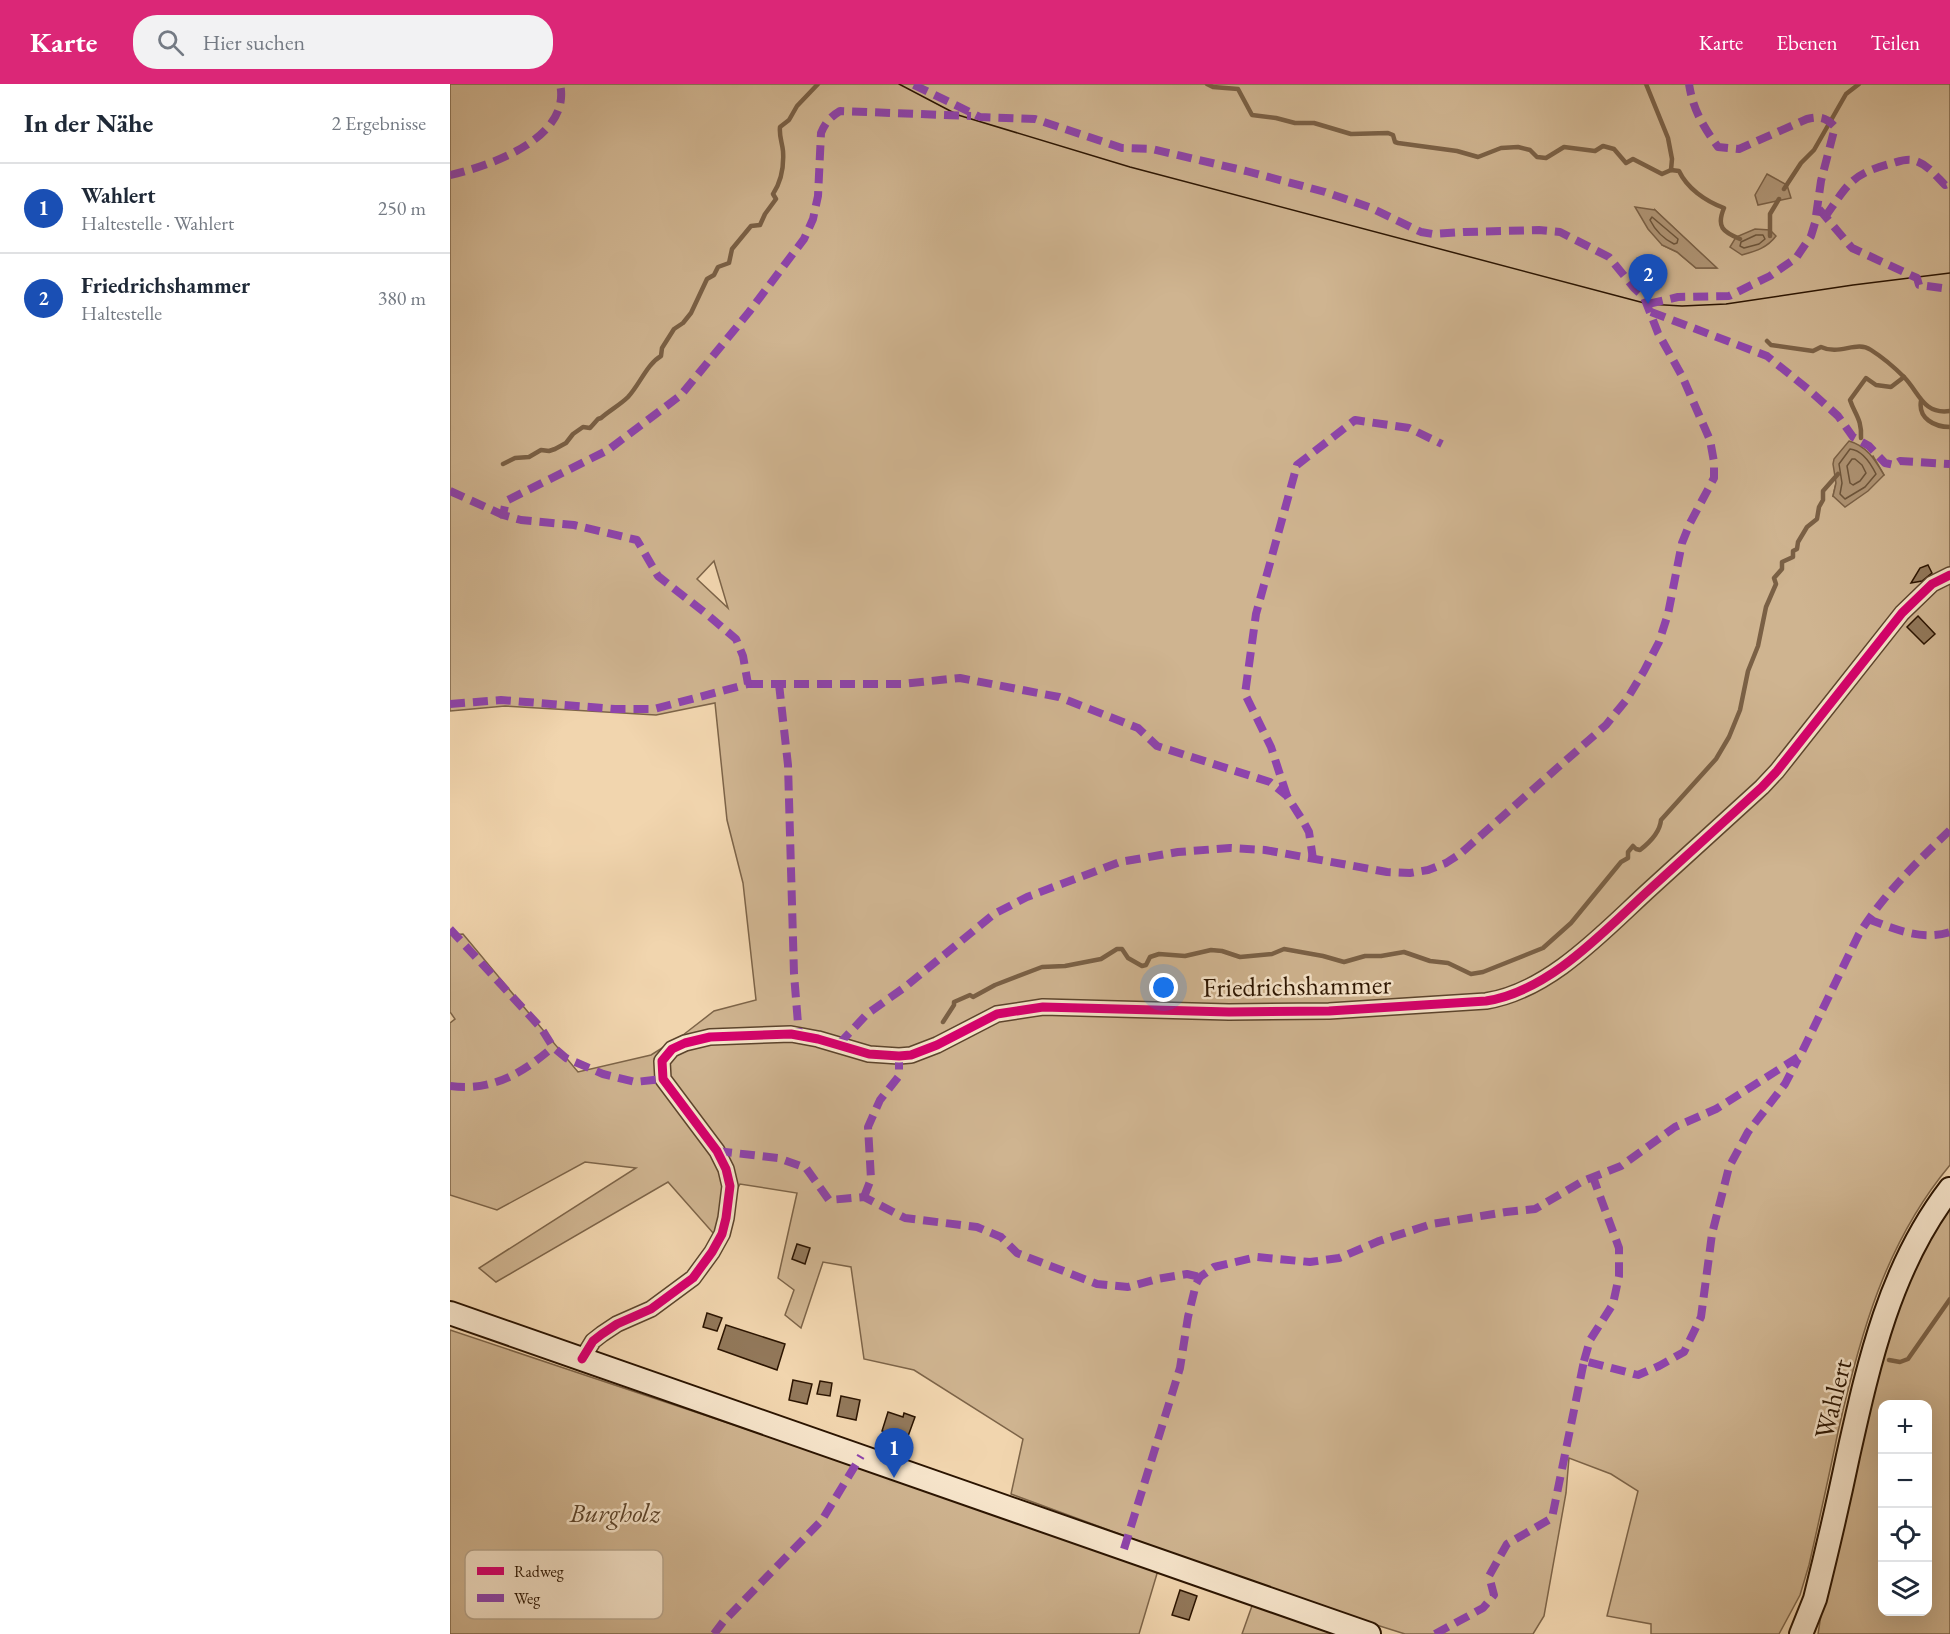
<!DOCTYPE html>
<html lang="de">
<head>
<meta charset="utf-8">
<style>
	:root { --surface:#fff; --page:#f2f2f3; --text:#1f2937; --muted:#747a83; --line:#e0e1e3; --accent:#db2777 }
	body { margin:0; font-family:"EB Garamond",serif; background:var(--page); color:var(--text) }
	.controls { position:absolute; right:18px; bottom:18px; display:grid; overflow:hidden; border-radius:12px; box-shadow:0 6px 24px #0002 }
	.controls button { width:54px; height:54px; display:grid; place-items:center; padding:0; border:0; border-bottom:2px solid var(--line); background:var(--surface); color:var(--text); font:30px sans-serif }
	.you { position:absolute; left:714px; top:904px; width:21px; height:21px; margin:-15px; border:4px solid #fff; border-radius:50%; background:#1a73e8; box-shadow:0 0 0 9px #1a73e833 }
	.badge { display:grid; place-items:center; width:39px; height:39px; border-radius:50%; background:var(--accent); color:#fff; font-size:20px; font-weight:700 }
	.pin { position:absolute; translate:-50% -50px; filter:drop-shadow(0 2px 3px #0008) }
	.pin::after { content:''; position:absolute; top:32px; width:21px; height:18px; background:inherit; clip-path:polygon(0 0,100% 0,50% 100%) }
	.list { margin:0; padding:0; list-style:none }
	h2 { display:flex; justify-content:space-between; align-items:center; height:78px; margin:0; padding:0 24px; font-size:26px }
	h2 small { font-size:20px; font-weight:400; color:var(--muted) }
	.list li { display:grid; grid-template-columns:39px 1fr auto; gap:18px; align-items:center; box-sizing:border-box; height:90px; padding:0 24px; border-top:2px solid var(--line) }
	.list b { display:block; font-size:22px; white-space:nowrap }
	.list p { margin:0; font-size:20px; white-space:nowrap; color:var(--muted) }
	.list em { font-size:20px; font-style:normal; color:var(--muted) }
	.icon { flex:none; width:33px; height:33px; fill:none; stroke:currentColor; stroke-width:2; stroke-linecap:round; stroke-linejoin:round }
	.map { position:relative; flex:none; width:1500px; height:1550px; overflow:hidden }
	header { display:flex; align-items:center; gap:36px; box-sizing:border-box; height:84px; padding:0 30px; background:var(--accent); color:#fff }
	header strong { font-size:28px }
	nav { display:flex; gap:33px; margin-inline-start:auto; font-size:21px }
	.search { width:420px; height:54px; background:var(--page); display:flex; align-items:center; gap:15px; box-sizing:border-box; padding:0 21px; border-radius:24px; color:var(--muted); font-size:22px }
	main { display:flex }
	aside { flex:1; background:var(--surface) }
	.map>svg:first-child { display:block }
	.green { fill:#cfb490; stroke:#7d6448; stroke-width:1.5; fill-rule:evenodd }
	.water { fill:#ae9373; stroke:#7a6045; stroke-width:1.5 }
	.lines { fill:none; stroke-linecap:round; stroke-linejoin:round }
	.shore { stroke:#6c543a; stroke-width:1.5 }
	.stream { stroke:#7a6045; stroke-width:4.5 }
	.building { fill:#92785a; stroke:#2b1400; stroke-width:1.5 }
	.street-casing { stroke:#5c442c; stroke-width:18 }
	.secondary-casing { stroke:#2b1400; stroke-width:26 }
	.street { stroke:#f6e4ca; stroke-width:15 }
	.secondary { stroke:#f6e4ca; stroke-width:22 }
	.tram { stroke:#2b1400; stroke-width:1.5 }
	.quiet { stroke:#8e44ad; stroke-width:8; stroke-dasharray:15 8; stroke-linecap:butt }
	.cycleway-casing { stroke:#f6e4ca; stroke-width:13 }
	.cycleway { stroke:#d6006c; stroke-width:9 }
	.labels { text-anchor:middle; stroke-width:5; stroke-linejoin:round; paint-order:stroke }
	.street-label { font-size:27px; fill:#2b1400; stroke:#f6e4ca }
	.park-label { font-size:27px; font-style:italic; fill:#5c442b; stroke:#f6e4ca }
	.key { fill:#f6e4ca; stroke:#b9a68d; stroke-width:1.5 }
	.key-label { font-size:16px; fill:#2b1400 }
</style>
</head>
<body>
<header>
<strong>Karte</strong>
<div class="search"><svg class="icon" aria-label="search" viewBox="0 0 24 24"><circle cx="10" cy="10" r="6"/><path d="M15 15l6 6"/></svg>Hier suchen</div>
<nav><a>Karte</a><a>Ebenen</a><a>Teilen</a></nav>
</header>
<main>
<aside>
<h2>In der Nähe<small>2 Ergebnisse</small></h2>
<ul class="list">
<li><span class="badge" style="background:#1a4fb4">1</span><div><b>Wahlert</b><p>Haltestelle · Wahlert</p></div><em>250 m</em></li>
<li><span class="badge" style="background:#1a4fb4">2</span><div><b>Friedrichshammer</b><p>Haltestelle</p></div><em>380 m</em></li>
</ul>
</aside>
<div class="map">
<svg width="1500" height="1550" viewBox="0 0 1500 1550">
	<rect width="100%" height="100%" fill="#f1d5ae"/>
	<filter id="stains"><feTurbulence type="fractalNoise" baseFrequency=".00333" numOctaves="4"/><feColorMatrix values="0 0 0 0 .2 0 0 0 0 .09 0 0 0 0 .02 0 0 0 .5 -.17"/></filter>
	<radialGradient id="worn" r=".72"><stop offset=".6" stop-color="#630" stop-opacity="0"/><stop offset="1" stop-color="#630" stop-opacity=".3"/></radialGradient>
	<g class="green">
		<path d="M0,0H1500V1081C1435,1159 1410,1251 1388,1348C1379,1392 1369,1437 1359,1481L1350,1511L1329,1550H1201V1540L1157,1532L1188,1407L1161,1390L1119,1374L1116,1409L1094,1532L1083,1550H955L857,1519L561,1410L573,1355L464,1286L414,1275L401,1183L373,1178L351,1244L335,1231L344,1206L328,1194L347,1109L290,1100L264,1150L218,1098L46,1198L29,1184L186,1084L135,1078L47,1126L0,1111V939L5,935L0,928V851L13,850L128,988L201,971L233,951L264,927L306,916L293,799L277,736L265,619L206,631L55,622L0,627ZM1205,126L1266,184H1246L1227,168L1212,161ZM1423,372L1434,391L1383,412L1386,399ZM264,477L278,524L247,495Z"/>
		<path d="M1500,1119V1550H1368L1372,1525L1427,1286L1464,1178ZM1432,1320H1478V1528H1432Z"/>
		<path d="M0,1246L709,1483L689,1550H0Z"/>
		<path d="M803,1519L889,1550H792Z"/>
	</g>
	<g class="water">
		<path d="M1317,90L1337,101L1341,114L1308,121L1305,111Z"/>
		<path d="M1185,123L1205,126L1267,184H1246L1227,168L1212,161L1198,145Z"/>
		<path d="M1305,145L1320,146L1326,152C1317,164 1306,167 1292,171L1280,163L1286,153Z"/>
		<path d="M1399,357C1417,362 1425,376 1434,391L1418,407L1395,423L1383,412L1386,399L1383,380L1384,375Z"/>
	</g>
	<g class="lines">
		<g class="shore">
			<path d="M1202,133L1228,155L1227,159L1224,160C1214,155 1205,146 1200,136Z"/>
			<path d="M1306,151H1313L1315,155L1309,160L1294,164L1290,162L1291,158Z"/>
			<path d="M1400,365C1412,366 1421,380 1426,390L1415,403L1395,415L1390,410L1392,399L1389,380Z"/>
			<path d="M1402,375H1405L1412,381L1416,389L1410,397L1403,401L1400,399L1397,382Z"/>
		</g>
		<g class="stream">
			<path d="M757,0L763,3L788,5L802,31L826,34L845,39H864L901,50L938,49L943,51L945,58L948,59L1007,67L1028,73L1051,64L1068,63L1080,66L1087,73L1096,74L1114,63L1145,67L1153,62L1164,65L1176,79L1183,75L1212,90L1221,86L1229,87C1237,104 1255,117 1274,124C1266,143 1273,148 1290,155"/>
			<path d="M1196,0L1218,54L1222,75L1221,86"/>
			<path d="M1334,105L1351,79L1364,66L1396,10L1409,0"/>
			<path d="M1320,152V130L1329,115"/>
			<path d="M1317,257L1321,261L1363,267L1371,263C1390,272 1406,256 1421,266C1432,273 1444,283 1454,293C1469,308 1473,331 1500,327"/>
			<path d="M1471,317C1468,334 1484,343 1500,343"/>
			<path d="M1411,354C1412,335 1405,331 1400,316L1416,294L1426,301L1441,303L1454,293"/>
			<path d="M53,380L65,374L79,373L91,366L99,367L105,365L116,359L123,350L133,343L140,344L148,335L151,334C160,326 170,321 178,313C190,300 197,280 211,272L212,264L224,245L233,239L241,229L257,195L264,191L268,183L279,179L282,165L301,142L310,141L315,130L326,115L323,110C331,98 334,82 333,67C332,58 329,52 330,43L339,36L347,22L368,0"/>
			<path d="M493,938L504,921V918L520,911L523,913L545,901L592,883L615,882L651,875L667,865H672L678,874L692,882L696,881L700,873L709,870L735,872L761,866L772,867L790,873L822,870L834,865L873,872L894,878L915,872H931L954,868L980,877L998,879L1021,890L1033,888L1093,864L1121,839L1171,778L1178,774V768L1183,762L1186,765L1190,766C1199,759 1210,748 1211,736L1266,675L1279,653L1290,626L1298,587L1308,562L1316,523L1326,500L1324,494L1332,485V478L1343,473V467L1347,465L1348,458L1357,443L1367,435L1369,423L1373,416V407L1388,390"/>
			<path d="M1439,1276L1450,1278L1458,1275L1500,1215"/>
		</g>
	</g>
	<g class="building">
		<path d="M1478,481L1482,489L1472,497L1461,499L1470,484Z"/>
		<path d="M1468,532L1485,550L1474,560L1457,543Z"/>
		<path d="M347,1160L360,1164L355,1180L342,1175Z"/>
		<path d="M257,1229L272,1234L267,1247L253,1243Z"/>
		<path d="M276,1241L335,1260L327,1286L268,1265Z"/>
		<path d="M343,1296L362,1300L357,1320L339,1316Z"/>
		<path d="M370,1297L382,1299L380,1312L367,1310Z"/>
		<path d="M391,1312L410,1316L406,1336L387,1332Z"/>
		<path d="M438,1328L453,1333L454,1329L465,1333L457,1355L432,1347Z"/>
		<path d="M730,1506L747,1512L739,1536L722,1531Z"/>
	</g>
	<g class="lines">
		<defs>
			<path id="street" d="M132,1275L143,1257L152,1250L167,1240L201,1225L243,1194L262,1168L272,1150L276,1134L280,1102L276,1085L267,1067L213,995L212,977L222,965L235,959L260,953L341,950L368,955L419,970L449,972L461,971L487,961L547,930L593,923L779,928L879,927L1036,917C1100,907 1154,847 1200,805C1237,771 1275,737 1312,703L1327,687L1452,529L1482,500L1500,491"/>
			<g id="secondary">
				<path d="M0,1229L919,1550"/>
				<path d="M1351,1550L1365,1515C1377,1467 1388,1420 1398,1372C1419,1278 1440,1183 1500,1105"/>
			</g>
		</defs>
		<use href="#street" class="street-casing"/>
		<use href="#secondary" class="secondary-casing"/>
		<use href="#street" class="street"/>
		<use href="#secondary" class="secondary"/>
		<path class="tram" d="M449,0L508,31L680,83L1198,220L1232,222L1276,220L1403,201L1500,189"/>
		<g class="quiet">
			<path d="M0,91C40,82 122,54 110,0"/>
			<path d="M1369,125L1402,164L1467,194L1469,201L1500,205"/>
			<path d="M1375,133C1399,99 1401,90 1443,79C1450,77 1458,74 1466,77C1478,81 1486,92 1495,101L1500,99"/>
			<path d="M1198,220L1228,213L1279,212L1320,192L1346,174L1361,152L1365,139L1371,97L1385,43C1376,33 1369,32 1357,35L1289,65L1268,63C1253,42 1243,26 1239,0"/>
			<path d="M1201,228L1317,272L1359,306L1388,332L1403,353L1419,362L1435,379L1444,381L1450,377L1500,380"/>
			<path d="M0,407L53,431"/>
			<path d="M298,600H451L510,594L609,613L688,644L707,662L820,698L837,712L853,737L859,748L863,775"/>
			<path d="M329,600L338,681L344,890L349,952"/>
			<path d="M0,620L51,616L165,625H204L298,600L293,572L286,555L259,532L208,492L187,456L124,441L71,436L53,431L56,417L158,366L231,311L299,228L354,155L363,135L368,112L371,49C375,39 380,33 390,27L521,32"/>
			<path d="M837,712L821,663L795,610L806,530L847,381L905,336L959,344L992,360"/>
			<path d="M1418,835C1445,845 1471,857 1500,848"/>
			<path d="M0,845L91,944L103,963L116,974L153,990L185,998L213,995"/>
			<path d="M389,960L417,930L455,903L544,830L577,813L670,778L728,768L780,764L815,766L937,788L960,789L978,786L996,779L1010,770L1156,641L1177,615L1194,587L1209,558L1218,530L1232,459L1240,439L1264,394V378L1260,356L1232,292L1208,249L1194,213L1184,204L1159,173L1110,148L1089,146L1014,148L983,150L971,148L919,123L875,108L796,87L702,65L672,64L585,35L530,33L462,0"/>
			<path d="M0,1002C41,1008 73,989 103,963"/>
			<path d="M267,1067L328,1074L356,1084L379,1116L414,1113L455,1134L527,1143L551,1153L567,1169L647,1200L678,1203L707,1195L737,1190L750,1193"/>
			<path d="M414,1113L421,1095L418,1043L430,1016L449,992V972"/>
			<path d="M1134,1277L1140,1256L1163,1220L1169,1192V1164L1143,1093"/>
			<path d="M674,1465L730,1284L738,1233L746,1200L750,1193L764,1183L807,1173L860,1178L889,1174L929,1157L982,1140L1056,1128L1085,1125L1133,1097L1171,1082L1225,1043L1266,1025L1350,972L1409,850C1433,811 1467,778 1500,746"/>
			<path d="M264,1550L273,1538L372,1436L411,1372"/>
			<path d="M985,1550L1033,1524L1044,1511L1039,1492L1057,1460L1102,1434L1134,1277L1188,1291L1209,1282L1234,1268L1251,1233L1262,1150L1279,1083L1298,1048L1335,1000L1348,975"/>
		</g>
		<defs>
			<path id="cycleway" d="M132,1275L143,1257L152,1250L167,1240L201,1225L243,1194L262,1168L272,1150L276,1134L280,1102L276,1085L267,1067L213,995L212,977L222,965L235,959L260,953L341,950L368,955L419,970L449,972L461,971L487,961L547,930L593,923L779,928L879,927L1036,917C1100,907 1154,847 1200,805C1237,771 1275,737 1312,703L1327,687L1452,529L1482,500L1500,491"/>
		</defs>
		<use href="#cycleway" class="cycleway-casing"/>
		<use href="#cycleway" class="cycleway"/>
	</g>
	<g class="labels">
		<g class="street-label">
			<text transform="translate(847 902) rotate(-1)" y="9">Friedrichshammer</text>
			<text transform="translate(1383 1315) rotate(-76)" y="9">Wahlert</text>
		</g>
		<g class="park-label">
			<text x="165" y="1438">Burgholz</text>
		</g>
	</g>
	<rect x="15" y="1466" width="198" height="69" rx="9" class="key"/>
	<rect x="27" y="1483" width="27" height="8" fill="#d6006c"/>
	<rect x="27" y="1510" width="27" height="8" fill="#8e44ad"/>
	<g class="key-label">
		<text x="64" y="1493">Radweg</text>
		<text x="64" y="1520">Weg</text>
	</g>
	<rect width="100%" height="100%" filter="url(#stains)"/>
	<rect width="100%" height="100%" fill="url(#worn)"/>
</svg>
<div class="controls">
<button>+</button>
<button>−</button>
<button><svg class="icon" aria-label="locate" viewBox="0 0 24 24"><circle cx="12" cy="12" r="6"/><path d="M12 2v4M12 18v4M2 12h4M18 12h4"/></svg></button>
<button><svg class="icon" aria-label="layers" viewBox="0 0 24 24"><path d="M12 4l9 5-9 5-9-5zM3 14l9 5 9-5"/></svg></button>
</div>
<div class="you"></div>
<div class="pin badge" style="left:444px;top:1394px;background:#1a4fb4">1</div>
<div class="pin badge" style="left:1198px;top:220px;background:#1a4fb4">2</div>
</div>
</main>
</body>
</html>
